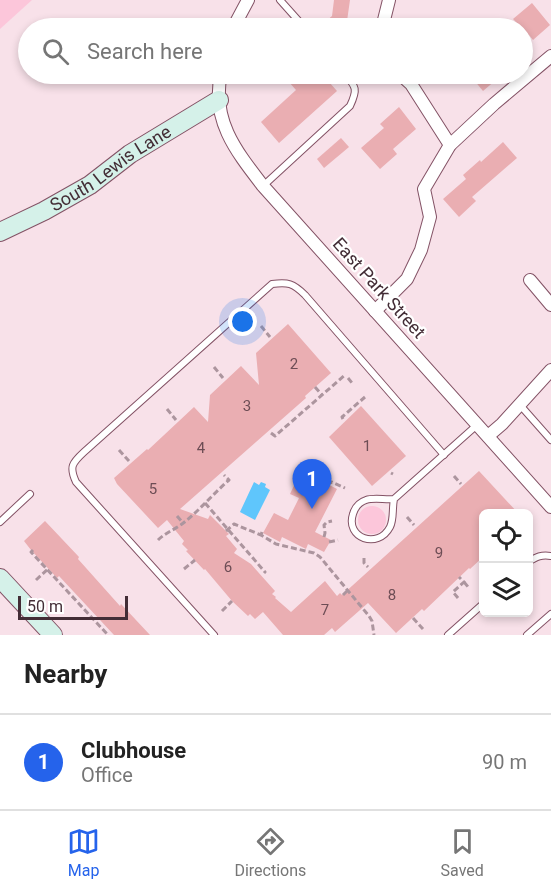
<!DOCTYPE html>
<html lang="en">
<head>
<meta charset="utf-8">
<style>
	:root { --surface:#fff; --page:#f6f6f6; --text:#222; --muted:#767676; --line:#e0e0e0; --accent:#2563eb }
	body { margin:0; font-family:Roboto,sans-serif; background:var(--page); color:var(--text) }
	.controls { position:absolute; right:18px; bottom:18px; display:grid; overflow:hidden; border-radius:9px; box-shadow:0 3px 9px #0003 }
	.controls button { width:54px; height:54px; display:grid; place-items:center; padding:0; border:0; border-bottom:2px solid var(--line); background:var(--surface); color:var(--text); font:30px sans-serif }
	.scale { position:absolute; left:18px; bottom:15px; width:110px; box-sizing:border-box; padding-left:6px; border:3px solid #432d36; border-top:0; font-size:16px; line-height:21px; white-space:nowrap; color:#432d36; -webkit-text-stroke:4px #fff; paint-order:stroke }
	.you { position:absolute; left:243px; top:322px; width:21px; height:21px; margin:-15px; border:4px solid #fff; border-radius:50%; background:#1a73e8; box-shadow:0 0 0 9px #1a73e833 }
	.badge { display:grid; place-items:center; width:39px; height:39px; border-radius:50%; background:var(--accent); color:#fff; font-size:20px; font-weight:700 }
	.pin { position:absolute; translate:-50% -50px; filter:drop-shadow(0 2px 3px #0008) }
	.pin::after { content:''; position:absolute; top:32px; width:21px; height:18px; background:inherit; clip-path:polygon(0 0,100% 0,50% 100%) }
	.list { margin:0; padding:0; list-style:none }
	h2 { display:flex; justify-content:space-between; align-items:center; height:78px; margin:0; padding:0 24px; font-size:26px }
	h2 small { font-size:20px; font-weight:400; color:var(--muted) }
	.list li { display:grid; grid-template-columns:39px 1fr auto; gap:18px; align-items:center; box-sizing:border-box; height:96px; padding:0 24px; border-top:2px solid var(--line) }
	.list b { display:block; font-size:22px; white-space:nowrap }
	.list p { margin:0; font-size:20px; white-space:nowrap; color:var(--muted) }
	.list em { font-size:20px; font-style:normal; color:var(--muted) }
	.icon { flex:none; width:33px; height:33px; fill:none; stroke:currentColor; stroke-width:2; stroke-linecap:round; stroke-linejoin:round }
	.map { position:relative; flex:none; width:551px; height:635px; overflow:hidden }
	.search { position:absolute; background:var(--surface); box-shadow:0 3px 9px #0003; left:18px; right:18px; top:18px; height:66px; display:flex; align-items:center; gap:15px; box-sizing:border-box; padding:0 21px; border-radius:33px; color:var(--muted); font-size:22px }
	.sheet { height:174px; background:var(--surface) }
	nav { display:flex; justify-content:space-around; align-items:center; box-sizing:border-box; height:84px; border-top:2px solid var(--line); background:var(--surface); font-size:16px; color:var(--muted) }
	nav a { display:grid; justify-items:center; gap:3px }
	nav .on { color:var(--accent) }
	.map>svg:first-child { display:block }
	.green { fill:#fcc6da }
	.water { fill:#5fc6fc }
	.building { fill:#eaaeb2 }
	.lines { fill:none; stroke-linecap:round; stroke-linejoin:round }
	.lane-casing { stroke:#835265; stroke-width:8 }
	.street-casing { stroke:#835265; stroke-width:14 }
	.secondary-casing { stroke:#835265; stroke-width:20 }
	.path { stroke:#ac959e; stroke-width:3; stroke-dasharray:6 3; stroke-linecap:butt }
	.lane { stroke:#fff; stroke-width:6 }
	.street { stroke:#fff; stroke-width:12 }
	.secondary { stroke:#d5f1e9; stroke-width:18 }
	.labels { text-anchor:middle; stroke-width:4.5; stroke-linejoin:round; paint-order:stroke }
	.number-label { font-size:15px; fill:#6d4d55 }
	.street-label { font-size:18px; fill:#432d36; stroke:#fff }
</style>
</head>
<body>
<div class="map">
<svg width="551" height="635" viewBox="0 0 551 635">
	<rect width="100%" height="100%" fill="#f8e1e9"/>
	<g class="green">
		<path d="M0,0H32L0,29Z"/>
		<circle cx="372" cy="520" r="14"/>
	</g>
	<path class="water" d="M254,482L259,485L261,482L266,484L265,487L270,490L255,520L240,512Z"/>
	<g class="building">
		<path d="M334,0H350L346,28H318L332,16Z"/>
		<path d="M532,3L550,25L533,40L529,35L528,36L522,28L513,19Z"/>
		<path d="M282,74H322L337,91L279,143L261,122L296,90Z"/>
		<path d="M469,74H503L483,91Z"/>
		<path d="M399,107L416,129L393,149L397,154L380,169L361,148L384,128L380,124Z"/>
		<path d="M341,138L349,147L324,168L317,159Z"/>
		<path d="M503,142L517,158L472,197L476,201L459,217L443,199L466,179L463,175L480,160L481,162Z"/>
		<path d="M288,324L331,373L305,396L306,398L180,509L208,519L210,515L229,534L226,536L237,549L234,553L251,564L275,591L272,594L276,597L275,598L291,612L325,581L337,596L340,593L342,595L479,471L518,513H483V557L470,569L469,568L424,611L422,609L396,633L368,603L335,632L332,628L324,635H283L263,612L255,619L250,614L248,616L232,601L205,569L204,570L186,551L188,550L182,544L184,541L167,520L158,528L117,484L114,478L147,449L148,450L194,407L208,422L210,395L241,366L259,385L256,353Z"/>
		<path d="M361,406L406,456L372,486L329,437Z"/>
		<path d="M300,473L314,480L316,478L337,489L315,532L331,540L324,552L308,544L306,549L282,537L280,542L263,533L274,513L288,520L299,498L290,494Z"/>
		<path d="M45,521L79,557L78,559L120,606L121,604L150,635H114L59,576L57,578L31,550L24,541Z"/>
	</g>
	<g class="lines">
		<defs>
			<g id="lane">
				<path d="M280,0L305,28"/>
				<path d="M263,186L350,106C358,89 356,87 345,74"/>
				<path d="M520,405L551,440"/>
				<path d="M394,499C392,509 394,519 390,527C378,550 345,538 353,514C355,507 360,502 366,500C374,497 385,500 394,499L477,425"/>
				<path d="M0,522L30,494"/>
				<path d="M528,562C536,557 542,554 551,556"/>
				<path d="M214,635L76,482C69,467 72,463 84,452L272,284C288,282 293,283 305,295L444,455"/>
				<path d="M448,635L484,603"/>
				<path d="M527,635L551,614"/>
			</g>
			<g id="street">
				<path d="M233,28L248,0"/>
				<path d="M382,28L389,0"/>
				<path d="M221,74C211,120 236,151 263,186L551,507"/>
				<path d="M400,74L411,84L450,145"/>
				<path d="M530,280L551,305"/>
				<path d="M375,311L407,279L421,250L430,217L424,189L450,145L494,104L551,56"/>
				<path d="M488,436L502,424L551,370"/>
			</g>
			<g id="secondary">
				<path id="s1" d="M0,232L44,211L90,185L130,154L219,100"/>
				<path d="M0,578L53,635"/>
			</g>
		</defs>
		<use href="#lane" class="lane-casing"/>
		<use href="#street" class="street-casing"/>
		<use href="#secondary" class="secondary-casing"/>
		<g class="path">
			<path d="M261,326L270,337"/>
			<path d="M214,367L223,378"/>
			<path d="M348,378L352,383"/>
			<path d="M315,387L322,395"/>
			<path d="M167,409L176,420"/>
			<path d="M343,419L342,417L365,397"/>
			<path d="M271,433L275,436L345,375"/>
			<path d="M119,450L129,461"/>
			<path d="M391,473L393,474"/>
			<path d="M454,476L461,484"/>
			<path d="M327,484L332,482L345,488"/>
			<path d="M205,503L265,572L264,573"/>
			<path d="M177,516L183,523"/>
			<path d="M407,517L414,525"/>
			<path d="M226,531L234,524L261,535"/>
			<path d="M262,532L261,535L276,544L314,553L320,557L369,616L372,621L374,635"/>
			<path d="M324,537L325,533L324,525L327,522L332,521"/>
			<path d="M158,540C165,533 174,530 182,524C199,511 213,494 229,480L224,475"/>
			<path d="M329,542L338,540"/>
			<path d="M33,550L31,552L108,635"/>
			<path d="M364,558V563L368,567"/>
			<path d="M184,569L195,560"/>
			<path d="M36,580L49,568"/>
			<path d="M464,582L469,588"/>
			<path d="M343,595L348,590"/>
			<path d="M458,598L453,592L464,582L459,577"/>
			<path d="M222,611L232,601"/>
			<path d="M413,618L423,629"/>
		</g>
		<use href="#lane" class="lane"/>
		<use href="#street" class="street"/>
		<use href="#secondary" class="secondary"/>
	</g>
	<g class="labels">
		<g class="number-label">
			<text x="294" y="369">2</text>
			<text x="247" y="411">3</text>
			<text x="367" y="451">1</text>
			<text x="201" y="453">4</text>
			<text x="153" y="494">5</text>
			<text x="439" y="558">9</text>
			<text x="228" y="572">6</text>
			<text x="392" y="600">8</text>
			<text x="325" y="615">7</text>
		</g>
		<g class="street-label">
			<text dy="6" stroke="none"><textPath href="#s1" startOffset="128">South Lewis Lane</textPath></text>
			<text transform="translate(379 288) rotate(48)" y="6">East Park Street</text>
		</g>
	</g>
</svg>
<div class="controls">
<button><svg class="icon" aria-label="locate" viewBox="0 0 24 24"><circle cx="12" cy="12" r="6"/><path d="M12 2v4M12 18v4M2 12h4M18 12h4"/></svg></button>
<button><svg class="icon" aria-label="layers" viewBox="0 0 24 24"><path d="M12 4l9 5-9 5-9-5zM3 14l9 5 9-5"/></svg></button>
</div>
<div class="scale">50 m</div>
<div class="you"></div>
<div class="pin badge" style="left:312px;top:509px">1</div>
<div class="search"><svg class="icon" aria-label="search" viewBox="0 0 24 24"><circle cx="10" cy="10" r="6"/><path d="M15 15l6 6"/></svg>Search here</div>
</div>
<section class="sheet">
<h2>Nearby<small></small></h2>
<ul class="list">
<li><span class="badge">1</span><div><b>Clubhouse</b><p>Office</p></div><em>90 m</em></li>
</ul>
</section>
<nav>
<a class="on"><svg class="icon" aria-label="map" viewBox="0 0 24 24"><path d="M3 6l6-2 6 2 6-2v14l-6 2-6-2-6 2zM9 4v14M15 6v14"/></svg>Map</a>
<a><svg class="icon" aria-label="directions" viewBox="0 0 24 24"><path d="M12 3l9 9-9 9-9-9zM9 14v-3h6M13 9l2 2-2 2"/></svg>Directions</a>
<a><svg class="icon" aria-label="saved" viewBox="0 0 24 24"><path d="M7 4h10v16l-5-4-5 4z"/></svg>Saved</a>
</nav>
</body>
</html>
